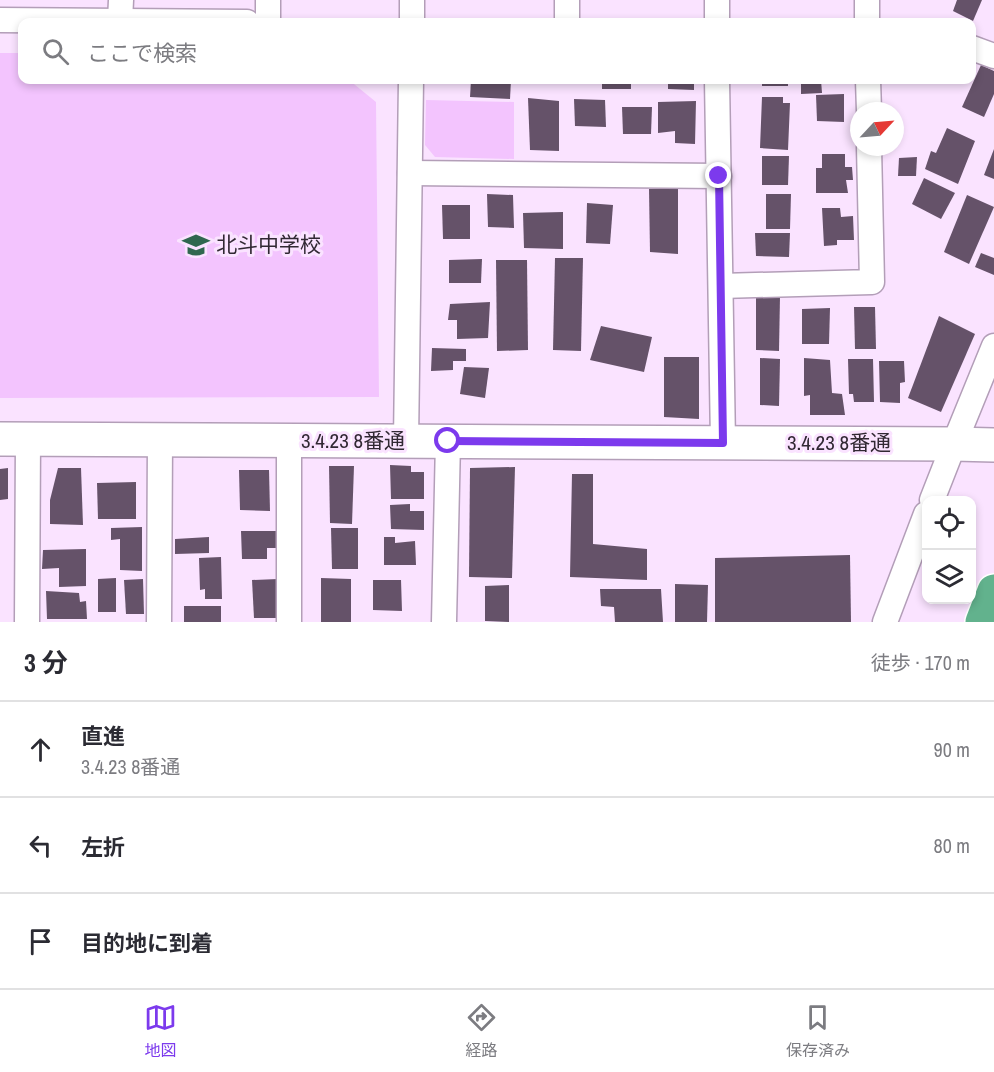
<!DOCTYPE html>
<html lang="ja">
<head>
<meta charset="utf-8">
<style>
	:root { --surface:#fff; --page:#f7f7f7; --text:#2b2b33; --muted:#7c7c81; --line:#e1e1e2; --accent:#7c3aed }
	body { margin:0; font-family:"Archivo Narrow","Noto Sans JP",sans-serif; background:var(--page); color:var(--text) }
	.controls { position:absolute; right:18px; bottom:18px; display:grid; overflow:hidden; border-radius:12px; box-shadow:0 3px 9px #0003 }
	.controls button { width:54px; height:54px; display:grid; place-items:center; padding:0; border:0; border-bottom:2px solid var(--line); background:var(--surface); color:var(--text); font:30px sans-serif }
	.compass { position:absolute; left:850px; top:102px; width:54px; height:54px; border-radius:50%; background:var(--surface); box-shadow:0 3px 9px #0003; rotate:64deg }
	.stop { position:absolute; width:18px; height:18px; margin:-14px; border:4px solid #7c3aed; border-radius:50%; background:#fff }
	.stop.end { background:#7c3aed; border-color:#fff; box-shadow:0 2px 6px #0008 }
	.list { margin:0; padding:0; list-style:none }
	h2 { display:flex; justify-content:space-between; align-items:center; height:78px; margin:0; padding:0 24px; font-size:26px }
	h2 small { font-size:20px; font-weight:400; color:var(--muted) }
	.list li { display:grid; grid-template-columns:39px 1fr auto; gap:18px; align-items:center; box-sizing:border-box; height:96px; padding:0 24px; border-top:2px solid var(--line) }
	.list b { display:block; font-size:22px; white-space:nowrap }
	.list p { margin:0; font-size:20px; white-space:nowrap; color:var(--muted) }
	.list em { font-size:20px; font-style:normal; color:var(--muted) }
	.icon { flex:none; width:33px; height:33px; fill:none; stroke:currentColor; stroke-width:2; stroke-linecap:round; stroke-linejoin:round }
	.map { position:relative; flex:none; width:994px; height:622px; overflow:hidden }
	.search { position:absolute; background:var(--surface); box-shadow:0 3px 9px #0003; left:18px; right:18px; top:18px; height:66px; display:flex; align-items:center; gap:15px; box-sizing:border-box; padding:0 21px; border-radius:12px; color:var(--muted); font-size:22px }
	.sheet { height:366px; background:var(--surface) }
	nav { display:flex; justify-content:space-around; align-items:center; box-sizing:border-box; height:84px; border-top:2px solid var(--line); background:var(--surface); font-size:16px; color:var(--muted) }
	nav a { display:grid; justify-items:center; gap:3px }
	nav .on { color:var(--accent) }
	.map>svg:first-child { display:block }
	.green { fill:#f3c4fe }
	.building { fill:#655269 }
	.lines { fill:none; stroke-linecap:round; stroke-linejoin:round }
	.street-casing { stroke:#b39eb8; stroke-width:27 }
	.secondary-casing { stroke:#b39eb8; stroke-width:36 }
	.highway-casing { stroke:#fff; stroke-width:36 }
	.street { stroke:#fff; stroke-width:24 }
	.secondary { stroke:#fff; stroke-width:33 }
	.highway { stroke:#62b28d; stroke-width:33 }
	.route { stroke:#7c3aed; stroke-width:8 }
	.labels { text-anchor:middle; stroke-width:6; stroke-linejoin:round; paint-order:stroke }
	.poi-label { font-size:21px; fill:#312833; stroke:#fae3ff; text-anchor:start }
	.street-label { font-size:21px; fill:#312833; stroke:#fae3ff }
</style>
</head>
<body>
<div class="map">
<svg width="994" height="622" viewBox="0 0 994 622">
	<rect width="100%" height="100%" fill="#fae3ff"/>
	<g class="green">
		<path d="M0,53H22V80H349L376,102L379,397L0,398Z"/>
		<path d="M426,100L514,102V159L435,157L425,145Z"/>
	</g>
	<g class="building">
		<path d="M957,0H982L973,21L953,11Z"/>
		<path d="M981,65L994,71V94L984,117L962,107Z"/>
		<path d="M471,80H511L510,99L470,97Z"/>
		<rect x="602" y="80" width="29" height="9"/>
		<path d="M668,80H694V90L668,89Z"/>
		<rect x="762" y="80" width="26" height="6"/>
		<path d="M801,80H821L822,93L801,94Z"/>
		<path d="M844,94V122L817,121L816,95Z"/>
		<path d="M762,97H783V103H790L788,150L760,148Z"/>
		<path d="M528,98L559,101V151L530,150Z"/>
		<path d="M574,99L605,100L606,127L575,126Z"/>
		<path d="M696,101L695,144L675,143V131L658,133V102Z"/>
		<path d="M622,107H652L651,134H623Z"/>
		<path d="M947,128L975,141L958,184L925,169L931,151L936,153Z"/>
		<path d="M994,149V179L984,175Z"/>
		<path d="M822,154H845V167H852L853,180H846L848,193H816V168H822Z"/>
		<path d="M762,156H789L788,185H762Z"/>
		<path d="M917,157L916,176H898L899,158Z"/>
		<path d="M924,178L955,193L941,219L912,204Z"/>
		<path d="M678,188V254L650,252L649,189Z"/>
		<path d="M487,194L513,195L514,228L488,227Z"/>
		<path d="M766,194H791L790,229H766Z"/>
		<path d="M967,195L994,207L969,264L944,252Z"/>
		<path d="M587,203L613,205L610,244L586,243Z"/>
		<path d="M442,205H470V239H443Z"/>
		<path d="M822,208H840L841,217L853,216L854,240H837V245L824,246Z"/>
		<path d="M563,212V249L524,248L523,213Z"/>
		<path d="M755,233H790L789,257L756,256Z"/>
		<path d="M981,253L994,258V275L975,267Z"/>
		<path d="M555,258H583L581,351L553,350Z"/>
		<path d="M482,259L481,283H449V260Z"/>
		<path d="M496,260H527L528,350L497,351Z"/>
		<path d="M756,296H780L779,351L756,350Z"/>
		<path d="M490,302L488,338L457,339V320H448L450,304Z"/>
		<path d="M854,307H875L876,349H855Z"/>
		<path d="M830,308L829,344H802V309Z"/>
		<path d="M939,316L975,334L941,412L908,398Z"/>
		<path d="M601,326L652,337L644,372L590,360Z"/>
		<path d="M432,348L466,349V361H453V370L431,371Z"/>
		<path d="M664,357H699V419L664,417Z"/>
		<path d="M760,358L780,359L779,406L760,405Z"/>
		<path d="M804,358L830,360L832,393L842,394L845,415H810V395L804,396Z"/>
		<path d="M848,359H873L874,402H854L853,394H849Z"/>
		<path d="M879,361H904L905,382L900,383V403L880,402Z"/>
		<path d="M464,367L489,368L485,398L460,394Z"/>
		<path d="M390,465L411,466V472H424V499H391Z"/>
		<path d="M329,466H354L352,524L330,523Z"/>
		<path d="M515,467L512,578L469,577L470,468Z"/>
		<path d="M8,468V499L0,500V469Z"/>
		<path d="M58,468H81L83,525L50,524V500Z"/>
		<path d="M239,470H269L270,511L240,510Z"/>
		<path d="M572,474H593V544L647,549V580L570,577Z"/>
		<path d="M136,482V519H98L97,483Z"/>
		<path d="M410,504V511H424V530L391,529L390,505Z"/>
		<path d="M142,527V571L120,570V539L111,540V528Z"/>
		<path d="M331,528H358V569H332Z"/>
		<path d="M241,531H277L278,548H267V559H242Z"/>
		<path d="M209,537V553L175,554V539Z"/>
		<path d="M384,537H395V543L415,541L416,565H384Z"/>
		<path d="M86,549V586L59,587V568L42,569L43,550Z"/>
		<path d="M850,555L851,622H715V558Z"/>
		<path d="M221,557L222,599H205V589L200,590L199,558Z"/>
		<path d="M116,578V612H98V579Z"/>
		<path d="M321,578L351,579V622H321Z"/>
		<path d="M143,579L144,614H126L124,580Z"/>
		<path d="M278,579L279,618H254L252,580Z"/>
		<path d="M373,580H401L402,611L373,610Z"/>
		<path d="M675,584L708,585L707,622H675Z"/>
		<path d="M509,585V622L485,621V586Z"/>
		<path d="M600,589H661L663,622H615L614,607L601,606Z"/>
		<path d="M46,591L79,593L80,602L86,601L87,619H47Z"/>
		<rect x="184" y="606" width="37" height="16"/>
	</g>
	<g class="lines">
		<defs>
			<g id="street">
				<path d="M412,0V22"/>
				<path d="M0,20L247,22"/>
				<path d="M120,21L121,0"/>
				<path d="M268,22V0"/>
				<path d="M567,22V0"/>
				<path d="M717,22V0"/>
				<path d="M867,22V0"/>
				<path d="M972,48L994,56"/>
				<path d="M717,80L723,443"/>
				<path d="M868,80L869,111"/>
				<path d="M410,173L719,176"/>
				<path d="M721,286L872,282L869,147"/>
				<path d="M289,440V622"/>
				<path d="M406,441L411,80"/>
				<path d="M932,500L954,444L994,346"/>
				<path d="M27,622L28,439"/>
				<path d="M159,622L160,440"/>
				<path d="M444,622L448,441"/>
				<path d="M885,622L926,514"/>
			</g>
			<path id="secondary" d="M0,439L954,444L994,445"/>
			<path id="highway" d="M982,622L994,591"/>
		</defs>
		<use href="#street" class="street-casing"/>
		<use href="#secondary" class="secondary-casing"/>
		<use href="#highway" class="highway-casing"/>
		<use href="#street" class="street"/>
		<use href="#secondary" class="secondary"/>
		<use href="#highway" class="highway"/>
	</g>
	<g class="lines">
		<path class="route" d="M448,441L723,443L719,176"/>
	</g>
	<defs>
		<symbol id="school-bare" viewBox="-9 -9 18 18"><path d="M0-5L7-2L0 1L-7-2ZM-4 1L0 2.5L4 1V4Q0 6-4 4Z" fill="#30674f" stroke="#fae3ff" stroke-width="2.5" paint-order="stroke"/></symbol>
	</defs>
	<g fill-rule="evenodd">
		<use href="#school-bare" x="177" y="226" width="38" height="38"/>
	</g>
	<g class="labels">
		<g class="poi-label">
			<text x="216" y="252">北斗中学校</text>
		</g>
		<g class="street-label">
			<text x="353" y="448">3.4.23 8番通</text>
			<text x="839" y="450">3.4.23 8番通</text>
		</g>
	</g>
</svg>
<div class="controls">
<button><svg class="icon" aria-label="locate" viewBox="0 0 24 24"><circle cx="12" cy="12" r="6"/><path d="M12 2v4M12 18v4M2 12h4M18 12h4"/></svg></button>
<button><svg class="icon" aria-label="layers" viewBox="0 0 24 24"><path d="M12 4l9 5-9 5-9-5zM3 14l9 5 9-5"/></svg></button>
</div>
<svg class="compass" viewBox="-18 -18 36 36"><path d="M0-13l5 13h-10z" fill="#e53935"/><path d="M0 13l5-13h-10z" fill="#7c7c81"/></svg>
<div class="stop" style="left:448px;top:441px"></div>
<div class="stop end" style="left:719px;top:176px"></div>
<div class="search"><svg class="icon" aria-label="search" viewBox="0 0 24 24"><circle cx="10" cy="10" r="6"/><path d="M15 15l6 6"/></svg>ここで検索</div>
</div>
<section class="sheet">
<h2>3 分<small>徒歩 · 170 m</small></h2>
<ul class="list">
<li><svg class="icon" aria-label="ahead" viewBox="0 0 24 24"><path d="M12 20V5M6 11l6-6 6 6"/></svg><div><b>直進</b><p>3.4.23 8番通</p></div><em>90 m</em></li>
<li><svg class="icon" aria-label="left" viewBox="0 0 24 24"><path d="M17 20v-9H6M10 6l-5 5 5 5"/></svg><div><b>左折</b></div><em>80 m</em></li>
<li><svg class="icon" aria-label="arrive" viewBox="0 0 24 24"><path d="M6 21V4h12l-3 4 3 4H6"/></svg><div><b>目的地に到着</b></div></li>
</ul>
</section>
<nav>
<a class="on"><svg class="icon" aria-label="map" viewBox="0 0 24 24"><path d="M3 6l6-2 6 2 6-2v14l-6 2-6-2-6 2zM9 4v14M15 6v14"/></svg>地図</a>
<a><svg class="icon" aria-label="directions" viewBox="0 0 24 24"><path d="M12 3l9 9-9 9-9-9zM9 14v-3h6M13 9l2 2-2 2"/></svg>経路</a>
<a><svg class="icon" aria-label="saved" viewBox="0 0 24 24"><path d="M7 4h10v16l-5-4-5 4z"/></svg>保存済み</a>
</nav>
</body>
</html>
